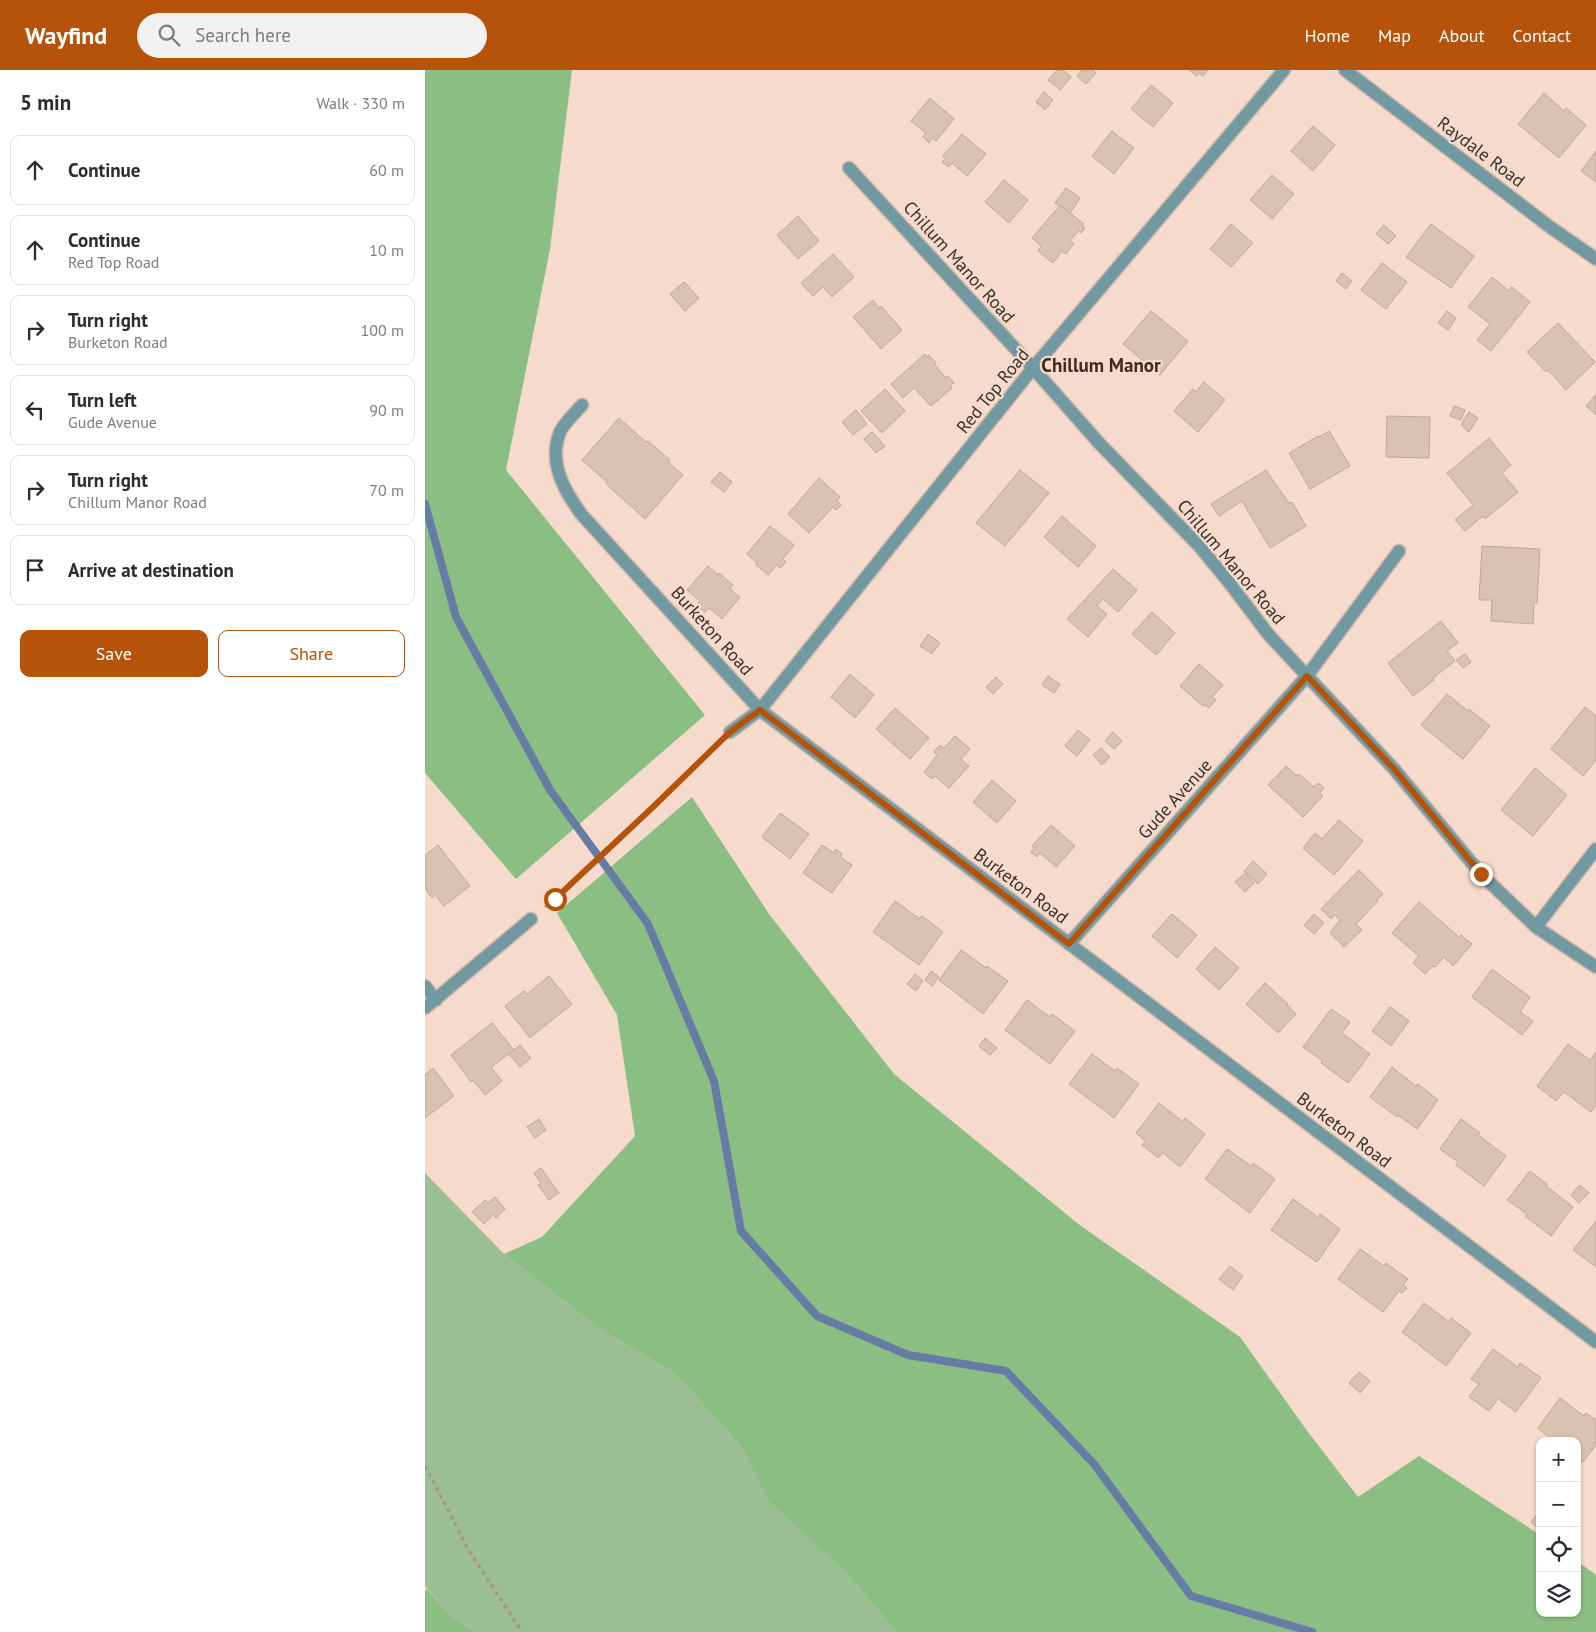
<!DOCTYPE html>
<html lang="en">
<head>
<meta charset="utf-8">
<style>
	:root { --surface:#fff; --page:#f2f2f3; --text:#2b2b33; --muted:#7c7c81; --line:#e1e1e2; --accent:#b45309 }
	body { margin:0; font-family:"PT Sans",sans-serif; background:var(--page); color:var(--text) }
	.controls { position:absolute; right:15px; bottom:15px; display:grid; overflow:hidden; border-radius:10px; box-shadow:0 1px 4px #0004 }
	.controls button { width:45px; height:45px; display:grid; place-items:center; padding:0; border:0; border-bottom:1px solid var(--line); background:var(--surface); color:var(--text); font:25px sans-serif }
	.stop { position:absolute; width:15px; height:15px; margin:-11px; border:4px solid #b45309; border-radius:50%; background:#fff }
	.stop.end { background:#b45309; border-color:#fff; box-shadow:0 1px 5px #0008 }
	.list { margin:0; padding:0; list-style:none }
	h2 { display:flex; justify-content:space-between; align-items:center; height:65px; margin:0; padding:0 20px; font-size:21px }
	h2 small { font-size:16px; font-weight:400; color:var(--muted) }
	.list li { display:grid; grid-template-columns:32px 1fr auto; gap:15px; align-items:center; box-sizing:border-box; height:70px; margin:0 10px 10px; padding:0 10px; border:1px solid var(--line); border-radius:10px }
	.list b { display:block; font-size:19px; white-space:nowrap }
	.list p { margin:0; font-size:16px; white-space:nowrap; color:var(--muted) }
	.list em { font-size:16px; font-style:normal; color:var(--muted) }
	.actions { display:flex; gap:10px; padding:15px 20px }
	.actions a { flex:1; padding:11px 0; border:1px solid var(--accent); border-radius:10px; text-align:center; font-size:18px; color:var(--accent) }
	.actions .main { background:var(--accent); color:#fff }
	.icon { flex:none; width:28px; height:28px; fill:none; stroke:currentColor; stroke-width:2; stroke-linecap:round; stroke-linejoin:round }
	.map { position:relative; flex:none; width:1171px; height:1562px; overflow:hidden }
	header { display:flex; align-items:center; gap:30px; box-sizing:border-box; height:70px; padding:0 25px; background:var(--accent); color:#fff }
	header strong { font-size:24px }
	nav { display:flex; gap:28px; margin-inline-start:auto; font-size:18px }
	.search { width:350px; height:45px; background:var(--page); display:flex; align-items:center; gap:12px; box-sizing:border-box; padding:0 18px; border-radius:28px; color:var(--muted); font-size:19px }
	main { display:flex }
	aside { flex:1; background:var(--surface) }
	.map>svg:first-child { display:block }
	.green { fill:#9cbe95 }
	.forest { fill:#8bbe82 }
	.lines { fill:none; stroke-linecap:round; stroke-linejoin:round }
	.stream { stroke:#657ca5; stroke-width:8 }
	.building { fill:#dac2b0; stroke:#bfa896 }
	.minor-casing { stroke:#d0b8ac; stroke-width:15 }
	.path { stroke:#a89388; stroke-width:3; stroke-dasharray:4 4; stroke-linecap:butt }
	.minor { stroke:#7199a2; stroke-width:12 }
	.route { stroke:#b45309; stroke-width:6 }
	.labels { text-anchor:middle; stroke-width:4.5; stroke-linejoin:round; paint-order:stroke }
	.street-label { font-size:18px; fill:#3a302a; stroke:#f6dacc }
	.neighbourhood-label { font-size:19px; font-weight:bold; fill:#3f2a1e; stroke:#f6dacc }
</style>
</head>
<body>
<header>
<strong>Wayfind</strong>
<div class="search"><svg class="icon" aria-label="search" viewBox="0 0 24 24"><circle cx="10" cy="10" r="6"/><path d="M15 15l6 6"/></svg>Search here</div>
<nav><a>Home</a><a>Map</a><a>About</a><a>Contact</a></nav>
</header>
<main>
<aside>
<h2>5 min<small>Walk · 330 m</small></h2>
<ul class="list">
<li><svg class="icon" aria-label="ahead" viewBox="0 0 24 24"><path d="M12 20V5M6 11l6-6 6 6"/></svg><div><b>Continue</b></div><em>60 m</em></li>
<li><svg class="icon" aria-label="ahead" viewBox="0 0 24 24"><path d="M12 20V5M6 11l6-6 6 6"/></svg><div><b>Continue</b><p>Red Top Road</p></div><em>10 m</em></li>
<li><svg class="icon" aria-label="right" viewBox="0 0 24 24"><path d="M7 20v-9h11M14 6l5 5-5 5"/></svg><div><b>Turn right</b><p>Burketon Road</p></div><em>100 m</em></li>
<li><svg class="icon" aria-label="left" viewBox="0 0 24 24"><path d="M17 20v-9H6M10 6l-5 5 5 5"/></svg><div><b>Turn left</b><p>Gude Avenue</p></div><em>90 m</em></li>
<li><svg class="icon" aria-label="right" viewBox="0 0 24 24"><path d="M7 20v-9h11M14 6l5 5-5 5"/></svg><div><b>Turn right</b><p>Chillum Manor Road</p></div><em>70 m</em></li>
<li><svg class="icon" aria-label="arrive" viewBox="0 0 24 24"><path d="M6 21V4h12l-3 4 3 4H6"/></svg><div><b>Arrive at destination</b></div></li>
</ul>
<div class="actions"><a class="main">Save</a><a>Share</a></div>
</aside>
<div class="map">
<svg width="1171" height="1562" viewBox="0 0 1171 1562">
	<rect width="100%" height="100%" fill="#f6dacc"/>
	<path class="green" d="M0,1103L79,1184L176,1260L250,1303L318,1379L344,1430L419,1501L472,1562H51L27,1547L0,1516Z"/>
	<g class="forest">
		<path d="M0,0H147L125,179L81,400L280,645L91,809L0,703Z"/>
		<path d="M267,727L344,844L469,1004L656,1156L815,1267L883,1362L933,1427L994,1386L1115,1465V1543H1152V1491L1171,1505V1562H472L419,1501L343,1430L318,1379L250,1303L176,1260L79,1184L117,1167L210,1066L192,945L132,843Z"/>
		<path d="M2,1519L27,1547L51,1562H0V1521Z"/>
	</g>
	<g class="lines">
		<path class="stream" d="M0,434L31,547L125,720L223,854L289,1011L316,1161L392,1246L483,1285L581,1301L669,1394L766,1526L887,1562"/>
	</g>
	<g class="building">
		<path d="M632,0H638L646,7L635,20L623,10Z"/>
		<path d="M657,0H668L671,3L661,14L652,6Z"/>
		<path d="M764,0H783L778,6L774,3L772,6Z"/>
		<path d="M726,15L748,33L728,57L706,39Z"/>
		<path d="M619,22L628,30L620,40L611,32Z"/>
		<path d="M1119,23L1139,41L1141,38L1161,55L1134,88L1093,54Z"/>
		<path d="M505,28L529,49L511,71L507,68L504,73L498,67L501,63L486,51Z"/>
		<path d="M888,56L910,75L888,101L866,81Z"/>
		<path d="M687,61L709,78L689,104L667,86Z"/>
		<path d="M537,64L561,84L542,106L527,93L524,97L517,92L521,88L518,86Z"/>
		<path d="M1171,81V112L1156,101Z"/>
		<path d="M847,105L869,124L847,149L825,130Z"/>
		<path d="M579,110L603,130L584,153L560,132Z"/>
		<path d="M641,118L655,128L645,143L630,133Z"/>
		<path d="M635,135L659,154L657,156L660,158L656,163L654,160L645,171L649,174L641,184L637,181L628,193L613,181L616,176L607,168Z"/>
		<path d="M373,146L394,171L373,189L352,165Z"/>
		<path d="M806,154L828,173L806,197L785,179Z"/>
		<path d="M1006,154L1049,186L1026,218L981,187Z"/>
		<path d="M959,155L971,166L963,174L951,164Z"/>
		<path d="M408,184L429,207L407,227L398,217L388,226L376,213Z"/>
		<path d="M957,193L982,212L961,239L936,220Z"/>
		<path d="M917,203L927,211L921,219L911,211Z"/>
		<path d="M1067,207L1084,221L1087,217L1105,232L1066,281L1052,270L1065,254L1043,237Z"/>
		<path d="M259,212L274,228L260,241L245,224Z"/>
		<path d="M448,230L454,238L456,236L477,260L456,279L428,247Z"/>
		<path d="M726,241L763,271L735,305L698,274Z"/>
		<path d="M1022,241L1031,248L1023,260L1013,253Z"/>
		<path d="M1133,253L1170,292L1141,320L1123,300L1121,302L1102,282Z"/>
		<path d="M500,284L502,287L504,285L511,293L509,294L521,308L523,306L529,313L525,316L527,318L506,336L489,318L478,328L466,314Z"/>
		<path d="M779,312L800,330L773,362L749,341L768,319L771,322Z"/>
		<path d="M460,319L480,341L457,363L436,341Z"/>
		<path d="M1171,324V345L1161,336Z"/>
		<path d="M1029,336L1040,340L1036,350L1025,346Z"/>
		<path d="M431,340L442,354L428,365L417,352Z"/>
		<path d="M1044,342L1053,348L1044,362L1036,355Z"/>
		<path d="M962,346L1005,347L1004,388L961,387Z"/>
		<path d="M194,348L221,372L223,371L245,390L243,392L258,405L220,449L181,414L182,412L157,390Z"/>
		<path d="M904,361L925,396L885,419L864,383L893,366L894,367Z"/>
		<path d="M447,362L460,376L451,383L439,369Z"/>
		<path d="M1064,368L1086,395L1077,403L1093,422L1060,449L1058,446L1040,461L1030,450L1048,435L1022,403Z"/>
		<path d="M595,400L624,423L580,476L551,453Z"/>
		<path d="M841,400L864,433L867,432L881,456L845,478L817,431L794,446L786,434Z"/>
		<path d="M295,402L307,412L299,422L286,412Z"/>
		<path d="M394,408L415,427L412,431L416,435L411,440L408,437L384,463L363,444Z"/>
		<path d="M637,446L671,476L653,497L619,467Z"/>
		<path d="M345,456L369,475L358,489L361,492L355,498L352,495L343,505L331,495L332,493L322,484Z"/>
		<path d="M1057,476L1115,479L1112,533H1109L1108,554L1066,551L1067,530H1054Z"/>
		<path d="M283,496L293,505L294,503L308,515L305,519L315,527L297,549L284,538L280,542L271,535L275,531L262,520Z"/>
		<path d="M688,499L712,520L693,542L678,529L672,536L682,544L663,567L642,549Z"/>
		<path d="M727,542L750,563L731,585L707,564Z"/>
		<path d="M1016,551L1033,573L1022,581L1030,591L1008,608L1009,610L988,626L963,593Z"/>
		<path d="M503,564L515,573L507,584L495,576Z"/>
		<path d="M1040,584L1046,592L1038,598L1031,590Z"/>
		<path d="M774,594L798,615L787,627L791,630L784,638L780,635L778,636L755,616Z"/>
		<path d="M425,604L449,625L430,648L406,627Z"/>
		<path d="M623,606L635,614L629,623L617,615Z"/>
		<path d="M571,607L578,614L568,624L561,617Z"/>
		<path d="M1022,624L1043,641L1044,639L1065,656L1038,689L996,655Z"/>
		<path d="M1160,637L1171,646V690L1158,706L1126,679Z"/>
		<path d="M470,638L504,668L485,689L451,659Z"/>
		<path d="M653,660L665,670L652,686L640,676Z"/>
		<path d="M688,662L697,671L689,679L680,671Z"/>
		<path d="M530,666L545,679L536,689L544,696L524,718L510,706L507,709L499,702L512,685L509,682L515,675L519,678Z"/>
		<path d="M676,678L685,687L677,695L668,685Z"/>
		<path d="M861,696L872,706L874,704L889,717L893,713L899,718L895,723L898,726L878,747L843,715Z"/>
		<path d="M1110,698L1142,725L1108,766L1076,740Z"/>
		<path d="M567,710L591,731L572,753L548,732Z"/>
		<path d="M355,743L384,764L365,789L337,767Z"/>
		<path d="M914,750L938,771L909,805L878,778L890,763L897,769Z"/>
		<path d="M626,755L650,776L631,797L615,783L612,787L606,782L609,778L607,776Z"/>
		<path d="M13,775L45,816L19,836L10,825L7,828L0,818V785Z"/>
		<path d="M397,775L409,783L411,779L417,784L415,787L427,795L407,823L378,803Z"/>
		<path d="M828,791L842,804L833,814L819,801Z"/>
		<path d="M934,800L958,824L952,830L953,831L931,854L937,860L919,877L905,863L915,850L910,845L906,849L896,839Z"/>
		<path d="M820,803L829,813L820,822L810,812Z"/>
		<path d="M470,831L495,849L497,846L518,862L494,895L448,862Z"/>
		<path d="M994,832L1034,867L1036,865L1047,874L1028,896L1019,887L1010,897L1008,896L1000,904L988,893L994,886L967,863Z"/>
		<path d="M747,844L772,865L752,888L727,866Z"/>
		<path d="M889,844L899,853L889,864L879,855Z"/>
		<path d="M790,877L814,898L794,920L771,899Z"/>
		<path d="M536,880L561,898L562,896L583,911L558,944L514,910Z"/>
		<path d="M1067,899L1105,927L1095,942L1108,951L1097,965L1047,927Z"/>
		<path d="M506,901L514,907L507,916L500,910Z"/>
		<path d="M490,904L498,911L491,921L482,914Z"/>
		<path d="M124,906L147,934L105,968L80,936L99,921L102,924Z"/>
		<path d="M840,913L863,934L862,935L871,944L853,963L821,934Z"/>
		<path d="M602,930L625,947L627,944L650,961L625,994L580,960Z"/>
		<path d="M965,937L984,951L966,976L947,961Z"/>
		<path d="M906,939L925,952L917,963L945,984L923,1013L896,993L898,991L878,977Z"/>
		<path d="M67,953L89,980L66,997L77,1011L60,1025L48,1010L46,1012L26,985Z"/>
		<path d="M560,968L572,978L565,985L554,976Z"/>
		<path d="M1143,974L1165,990L1171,982V1035L1166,1042L1139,1022L1131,1031L1112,1016Z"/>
		<path d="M95,975L106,988L95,997L84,984Z"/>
		<path d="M667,984L690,1001L692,998L714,1014L689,1048L644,1014Z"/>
		<path d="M967,997L991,1016L993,1014L1013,1030L992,1059L973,1045L972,1047L945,1027Z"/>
		<path d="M8,998L29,1026L0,1048V1005Z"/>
		<path d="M734,1033L757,1051L760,1048L780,1064L755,1097L738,1083L733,1088L717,1075L720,1071L711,1063Z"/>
		<path d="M114,1049L121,1060L110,1068L102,1057Z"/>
		<path d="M1036,1049L1055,1063L1053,1065L1081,1086L1059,1116L1031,1095L1033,1092L1015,1079Z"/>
		<path d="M802,1079L826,1096L828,1093L850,1109L825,1143L780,1109Z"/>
		<path d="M116,1098L134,1123L124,1130L113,1115L116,1113L109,1103Z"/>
		<path d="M1105,1101L1122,1114L1121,1116L1148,1137L1126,1166L1100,1146L1102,1144L1082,1130Z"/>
		<path d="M1155,1115L1164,1123L1154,1133L1146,1125Z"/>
		<path d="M70,1127L80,1139L71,1148L68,1145L59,1154L47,1142L60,1130L63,1133Z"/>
		<path d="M868,1129L893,1147L895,1144L915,1159L892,1192L846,1160Z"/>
		<path d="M1171,1151V1197L1148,1180Z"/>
		<path d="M935,1179L959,1196L961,1193L983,1209L978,1215L982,1218L977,1223L974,1221L958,1242L913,1209Z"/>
		<path d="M805,1196L818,1206L808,1220L794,1209Z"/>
		<path d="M999,1233L1023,1251L1026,1248L1046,1263L1021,1296L977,1262Z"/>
		<path d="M1068,1279L1093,1297L1095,1293L1116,1308L1091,1342L1073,1329L1064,1341L1044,1327L1054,1314L1046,1309Z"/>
		<path d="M934,1302L945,1311L935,1323L924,1313Z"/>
		<path d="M1135,1328L1159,1346L1161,1343L1171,1350V1375L1158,1392L1155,1390L1152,1394V1371H1129L1113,1358Z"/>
		<path d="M1115,1441V1460L1106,1452Z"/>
	</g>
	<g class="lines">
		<defs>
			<g id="minor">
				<path d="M920,0L1125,157L1171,189"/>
				<path d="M424,98L608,298L674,373L775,477L806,515L843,564L969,699L1056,804L1111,857L1171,897"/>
				<path d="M157,335C150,343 139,353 135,362C123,392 139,421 157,445L335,640L1171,1272"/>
				<path d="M305,662L335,640L608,298L859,0"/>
				<path d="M1111,857L1171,779"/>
				<path d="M644,874L882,606L974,481"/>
				<path d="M0,916L11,930"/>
				<path d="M0,938L106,849"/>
			</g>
		</defs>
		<use href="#minor" class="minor-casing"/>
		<g class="path">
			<path d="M120,837L228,737L292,675"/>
			<path d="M0,1396L43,1479L97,1562"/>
		</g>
		<use href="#minor" class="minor"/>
	</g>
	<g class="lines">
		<path class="route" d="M130,829L228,737L305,662L335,640L644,874L882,606L969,699L1056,804"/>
	</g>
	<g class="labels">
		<g class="street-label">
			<text transform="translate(1056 82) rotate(37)" y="6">Raydale Road</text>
			<text transform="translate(534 192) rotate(48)" y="6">Chillum Manor Road</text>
			<text transform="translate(568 321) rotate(-51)" y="6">Red Top Road</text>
			<text transform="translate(806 492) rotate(50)" y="6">Chillum Manor Road</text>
			<text transform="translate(287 561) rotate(48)" y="6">Burketon Road</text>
			<text transform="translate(750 729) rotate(-48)" y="6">Gude Avenue</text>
			<text transform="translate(596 816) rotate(37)" y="6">Burketon Road</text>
			<text transform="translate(919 1060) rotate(37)" y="6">Burketon Road</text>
		</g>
		<g class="neighbourhood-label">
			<text x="676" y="302">Chillum Manor</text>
		</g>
	</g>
</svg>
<div class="controls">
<button>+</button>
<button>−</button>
<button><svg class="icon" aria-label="locate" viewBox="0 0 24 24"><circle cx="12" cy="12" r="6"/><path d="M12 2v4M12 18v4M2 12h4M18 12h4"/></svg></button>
<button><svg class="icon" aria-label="layers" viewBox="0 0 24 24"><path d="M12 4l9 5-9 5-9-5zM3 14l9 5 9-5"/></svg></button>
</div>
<div class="stop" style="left:130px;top:829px"></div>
<div class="stop end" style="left:1056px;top:804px"></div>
</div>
</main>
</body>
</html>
